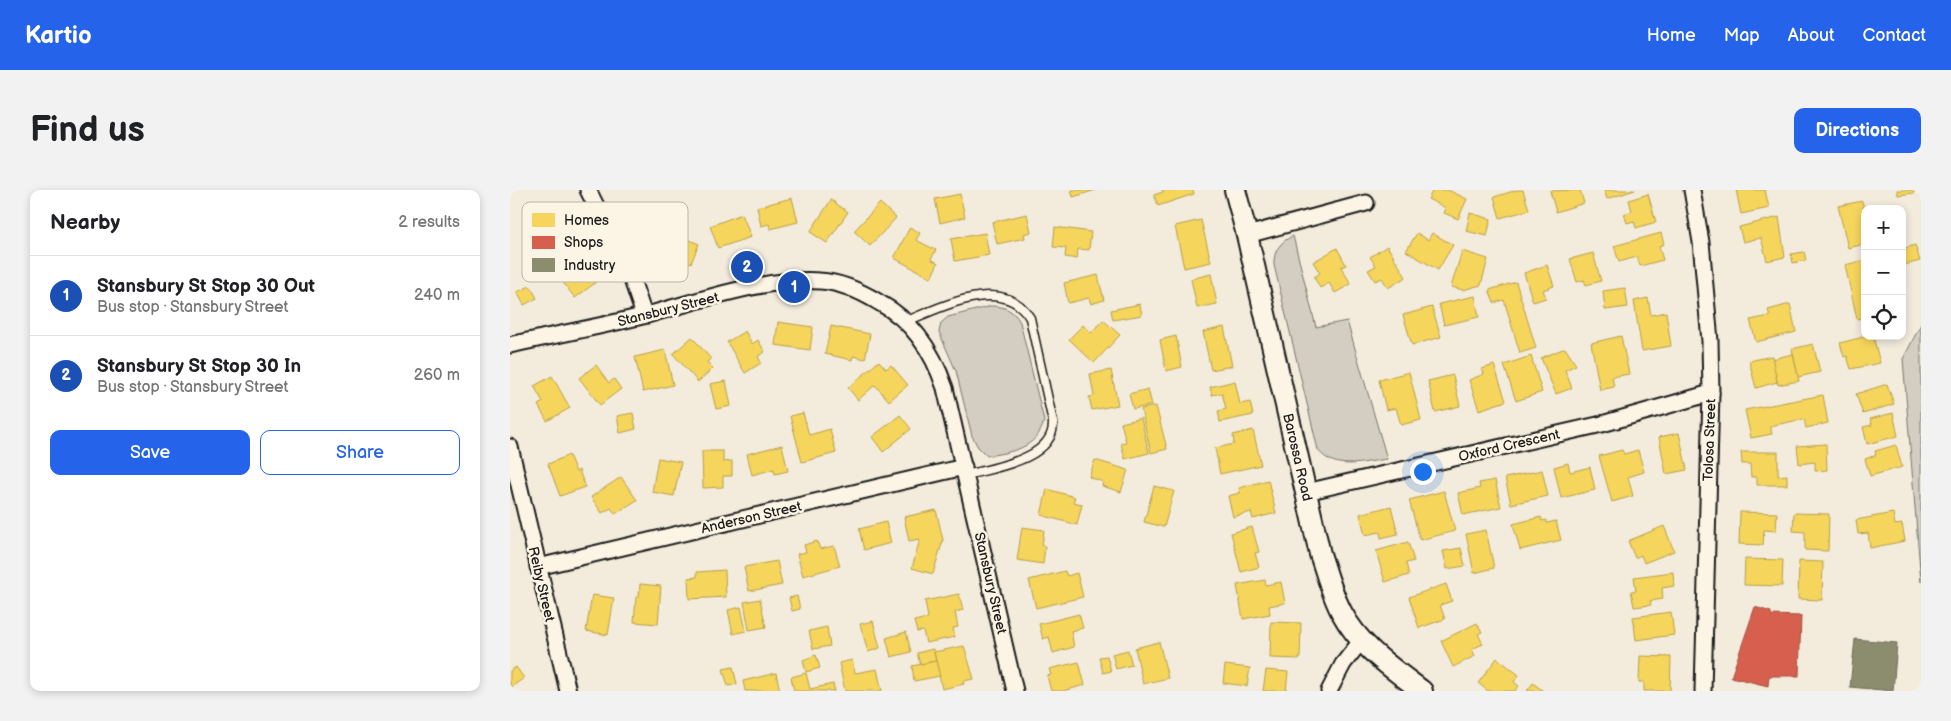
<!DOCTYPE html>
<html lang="en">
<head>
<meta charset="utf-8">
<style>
	:root { --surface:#fff; --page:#f2f2f2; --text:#202124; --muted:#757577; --line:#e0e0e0; --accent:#2563eb }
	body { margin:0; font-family:"Balsamiq Sans",sans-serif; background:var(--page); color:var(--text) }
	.controls { position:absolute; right:15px; top:15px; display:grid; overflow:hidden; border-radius:10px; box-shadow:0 2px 8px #0003 }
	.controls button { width:45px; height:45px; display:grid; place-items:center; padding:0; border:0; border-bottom:1px solid var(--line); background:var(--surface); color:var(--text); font:25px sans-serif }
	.you { position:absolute; left:912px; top:281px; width:18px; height:18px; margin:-12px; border:4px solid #fff; border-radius:50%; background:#1a73e8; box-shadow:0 0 0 8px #1a73e833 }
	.badge { display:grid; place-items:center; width:32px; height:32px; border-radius:50%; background:var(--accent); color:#fff; font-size:16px; font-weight:700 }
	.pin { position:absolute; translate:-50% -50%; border:2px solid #fff; box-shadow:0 1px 5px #0006 }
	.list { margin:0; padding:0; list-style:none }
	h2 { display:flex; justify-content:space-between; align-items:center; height:65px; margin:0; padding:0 20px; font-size:21px }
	h2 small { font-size:16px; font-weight:400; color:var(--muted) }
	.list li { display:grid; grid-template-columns:32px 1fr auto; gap:15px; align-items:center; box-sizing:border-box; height:80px; padding:0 20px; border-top:1px solid var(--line) }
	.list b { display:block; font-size:19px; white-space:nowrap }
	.list p { margin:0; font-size:16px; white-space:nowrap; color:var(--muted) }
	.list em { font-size:16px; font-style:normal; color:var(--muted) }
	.actions { display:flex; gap:10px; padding:15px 20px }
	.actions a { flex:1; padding:11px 0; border:1px solid var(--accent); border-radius:10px; text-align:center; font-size:18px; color:var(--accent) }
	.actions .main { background:var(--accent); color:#fff }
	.icon { flex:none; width:28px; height:28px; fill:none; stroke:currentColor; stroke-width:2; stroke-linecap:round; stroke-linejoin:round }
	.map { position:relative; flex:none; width:1411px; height:501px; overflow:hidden; border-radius:10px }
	header { display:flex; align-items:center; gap:30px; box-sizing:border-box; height:70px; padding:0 25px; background:var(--accent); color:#fff }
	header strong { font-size:24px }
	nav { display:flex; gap:28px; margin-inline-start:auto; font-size:18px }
	.intro { display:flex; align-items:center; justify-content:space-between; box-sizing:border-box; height:120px; padding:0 30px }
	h1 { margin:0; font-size:35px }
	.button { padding:12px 22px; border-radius:10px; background:var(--accent); color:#fff; font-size:18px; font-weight:700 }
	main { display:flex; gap:30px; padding:0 30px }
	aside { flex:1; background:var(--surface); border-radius:10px; box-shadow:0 2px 8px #0003 }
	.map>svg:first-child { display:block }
	.green { fill:#d3cec1; stroke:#78756e }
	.homes { fill:#f6d55c; stroke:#b59e49 }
	.shops { fill:#d6604d; stroke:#9e4c3e }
	.industry { fill:#8c8c6e; stroke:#6a6a55 }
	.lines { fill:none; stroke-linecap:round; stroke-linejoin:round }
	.service-casing { stroke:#1c1c1c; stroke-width:11 }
	.minor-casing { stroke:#1c1c1c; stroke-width:19 }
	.tertiary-casing { stroke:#1c1c1c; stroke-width:24 }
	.service { stroke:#fcf5e5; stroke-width:8 }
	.minor { stroke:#fcf5e5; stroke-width:15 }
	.tertiary { stroke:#fcf5e5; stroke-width:20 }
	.labels { text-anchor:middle; stroke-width:5; stroke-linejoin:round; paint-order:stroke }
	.street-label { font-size:14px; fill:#1c1c1c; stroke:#fcf5e5 }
	.key { fill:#fcf5e5; stroke:#b9b4a9; stroke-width:1 }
	.key-label { font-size:14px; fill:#1c1c1c }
</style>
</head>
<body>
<header>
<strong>Kartio</strong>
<nav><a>Home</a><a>Map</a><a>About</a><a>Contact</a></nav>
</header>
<div class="intro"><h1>Find us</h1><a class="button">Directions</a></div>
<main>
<aside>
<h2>Nearby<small>2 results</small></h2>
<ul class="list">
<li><span class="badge" style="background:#1a4fb4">1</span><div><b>Stansbury St Stop 30 Out</b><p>Bus stop · Stansbury Street</p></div><em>240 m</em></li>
<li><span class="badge" style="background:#1a4fb4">2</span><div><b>Stansbury St Stop 30 In</b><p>Bus stop · Stansbury Street</p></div><em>260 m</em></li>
</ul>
<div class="actions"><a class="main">Save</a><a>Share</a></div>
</aside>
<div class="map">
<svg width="1411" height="501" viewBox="0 0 1411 501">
	<rect width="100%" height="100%" fill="#f3ecdd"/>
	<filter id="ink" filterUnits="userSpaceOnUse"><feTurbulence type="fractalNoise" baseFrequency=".02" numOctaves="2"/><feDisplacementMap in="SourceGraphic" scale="10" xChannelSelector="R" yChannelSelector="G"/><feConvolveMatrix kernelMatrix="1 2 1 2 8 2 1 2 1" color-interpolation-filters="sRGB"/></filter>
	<g filter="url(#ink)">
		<g class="green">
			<path d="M783,46L806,137L837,131L877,269C853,272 825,282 808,260L764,75C763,61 771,51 783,46Z"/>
			<path d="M482,116C495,116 504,121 510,132L534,231C527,259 501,262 477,266L468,257L462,246L446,181L429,142L431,133L438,127Z"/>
			<path d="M1411,134V392L1393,169Z"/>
		</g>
		<g class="homes">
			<path d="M561,0H586L563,7Z"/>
			<path d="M652,0H683L684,4L648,16L644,5L653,2Z"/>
			<path d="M923,0H938L957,9L948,29L934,23L936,18L918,9Z"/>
			<path d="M1007,0H1013L1019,20L990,28L984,7Z"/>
			<path d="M1070,0L1074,13L1046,22L1040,1Z"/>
			<path d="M1094,0H1125L1097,9Z"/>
			<path d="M1226,0H1255L1259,18L1231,24Z"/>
			<path d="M1387,0H1404V3L1388,5Z"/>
			<path d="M450,4L455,27L430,33L425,9Z"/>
			<path d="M1138,4L1146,32L1126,38L1124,31L1117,33L1114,24L1122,21L1119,10Z"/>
			<path d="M282,8L288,32L260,39L259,34L251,36L247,17Z"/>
			<path d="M321,10L338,22L317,53L300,42Z"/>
			<path d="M1352,11L1355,21V54L1338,58L1328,16Z"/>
			<path d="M370,13L386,28L360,56L344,41Z"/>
			<path d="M960,23L981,29L977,46L956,41Z"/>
			<path d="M232,24L241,47L208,58L200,36Z"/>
			<path d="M517,24L521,42L514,44L515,48L487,54L482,32Z"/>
			<path d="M1269,27L1275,67L1257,71L1251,48L1233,52L1229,37Z"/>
			<path d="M691,30L701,72L674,78L665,36Z"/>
			<path d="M400,37L410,43L406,50L426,60L421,69L428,73L421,88L384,68Z"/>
			<path d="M545,37L581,42L579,60L568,59L567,69L555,67L556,58L543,57Z"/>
			<path d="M154,39L189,54L181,73L169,68L165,76L153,70L157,62L146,57Z"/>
			<path d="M475,43L479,65L445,71L441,49Z"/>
			<path d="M907,43L918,50L922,43L943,55L928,80L896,61Z"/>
			<path d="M1151,43L1154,54L1149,56L1153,70L1130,76L1127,67L1109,72L1104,56Z"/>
			<path d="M1405,55L1410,71L1394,75L1392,59Z"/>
			<path d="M877,56L896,87L878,98L872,88L865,91L858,80L866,76L860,67Z"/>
			<path d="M827,58L836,75L831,77L841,94L825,103L819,93L810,98L804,87L810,83L803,72Z"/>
			<path d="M952,61L978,69L971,95L953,100L941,97Z"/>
			<path d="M1294,62L1296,70L1283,73L1281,64Z"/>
			<path d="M1083,63L1091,91L1076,95L1074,90L1067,92L1060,69Z"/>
			<path d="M65,67L85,93L65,108L45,82Z"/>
			<path d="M1355,70V127L1347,129L1335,75Z"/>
			<path d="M1037,75L1044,96L1033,100L1036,108L1023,112L1014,83Z"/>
			<path d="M701,84L707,114L687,118L681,89Z"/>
			<path d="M588,85L594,110L581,114L579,108L558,113L554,93Z"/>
			<path d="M1006,92L1026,158L1010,163L994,110L984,113L979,100Z"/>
			<path d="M20,96L27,108L14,115L7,102Z"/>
			<path d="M1115,98L1118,117L1095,120L1093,101Z"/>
			<path d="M965,106L969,127L934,135L929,114Z"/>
			<path d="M1138,108L1141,125L1156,122L1161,156L1132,161L1124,111Z"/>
			<path d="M630,114L632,125L603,130L601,120Z"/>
			<path d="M1280,114L1286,142L1246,152L1240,130L1260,126L1258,120Z"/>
			<path d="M922,117L931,147L902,155L893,125Z"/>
			<path d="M593,130L610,145L584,173L559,149L573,135L581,143Z"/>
			<path d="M268,132L303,137L300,160L265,155Z"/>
			<path d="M321,136L360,144L355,169L343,166L342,170L315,164Z"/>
			<path d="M714,137L722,176L701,180L693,142Z"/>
			<path d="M235,141L242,154L248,150L255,162L248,166L251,173L235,183L217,152Z"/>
			<path d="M666,146L672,177L656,181L650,150Z"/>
			<path d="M1111,146L1119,184L1102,187L1104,197L1090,200L1081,153Z"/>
			<path d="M1357,146H1363L1370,173L1341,179L1337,166L1334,167L1330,153Z"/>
			<path d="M182,147L201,169L197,172L203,178L188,192L163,164Z"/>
			<path d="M1303,154L1310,182L1288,187L1282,159Z"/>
			<path d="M1055,158L1066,175L1055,180L1062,198L1046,204L1031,168Z"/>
			<path d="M155,160L163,195L133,202L125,167Z"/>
			<path d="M1283,164L1289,191L1268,195L1262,169Z"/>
			<path d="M1021,166L1032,202L1006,211L994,175Z"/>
			<path d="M1262,166L1267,192L1246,198L1239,171Z"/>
			<path d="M369,171L376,179L381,175L398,195L379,211L365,195L348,210L338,198Z"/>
			<path d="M86,175L99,193L104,189L111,199L90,215L69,188Z"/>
			<path d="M984,175L996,211L969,220L959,190L974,184L972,179Z"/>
			<path d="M601,180L608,215L582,220L579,207L584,206L580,184Z"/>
			<path d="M899,182L911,230L891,235L886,218L876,220L869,190Z"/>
			<path d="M943,185L950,216L925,222L918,191Z"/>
			<path d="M42,186L60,218L37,231L28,215L33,212L24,196Z"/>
			<path d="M216,191L221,216L206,219L200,194Z"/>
			<path d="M725,191L730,214L740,212L743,225L710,232L708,221L716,219L712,203L702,205L700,197Z"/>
			<path d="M1377,194L1384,214L1353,224L1346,204Z"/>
			<path d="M638,199L642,215L623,219L619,204Z"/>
			<path d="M1313,205L1318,233L1296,238L1294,229L1260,236L1262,244L1241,248L1235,220Z"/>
			<path d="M646,216L657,259L641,263L631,219Z"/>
			<path d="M123,223L126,239L110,243L107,226Z"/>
			<path d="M293,223L299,245L320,239L326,263L292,272L280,226Z"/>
			<path d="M1383,223L1388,246L1357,254L1353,237L1362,235L1360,229Z"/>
			<path d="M390,225L401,239L373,262L362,247Z"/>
			<path d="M631,228L639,263L615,269L611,253L616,252L611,233Z"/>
			<path d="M743,240L751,275L710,284L705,258L724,254L723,245Z"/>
			<path d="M1169,243L1177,280L1156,284L1149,247Z"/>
			<path d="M1316,254L1317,280L1305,281V272L1289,274L1287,256Z"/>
			<path d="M272,255L278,281L265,284L264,279L242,285L237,264Z"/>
			<path d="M1386,255L1392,277L1360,286L1355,269L1366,265L1365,261Z"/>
			<path d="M1112,260L1114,264L1128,260L1134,282L1118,287L1123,306L1102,312L1089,266Z"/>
			<path d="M192,261H213V272L222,271V286H213V297L193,298Z"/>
			<path d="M1231,262H1268V286L1277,285V295H1247V287H1241L1240,274H1232Z"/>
			<path d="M59,265L66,282L69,280L75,297L50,306L38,274Z"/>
			<path d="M148,268L171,272L164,306L142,302Z"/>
			<path d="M585,270L618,280L611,302L592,296L593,292L579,287Z"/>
			<path d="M1058,273L1060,282L1080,277L1085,300L1051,308L1044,277Z"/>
			<path d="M1032,280L1038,306L1001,314L995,288Z"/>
			<path d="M111,287L127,310L105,324L101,318L92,323L81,307Z"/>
			<path d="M758,290L766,323L743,329L741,322L723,327L718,306L730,303L729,298Z"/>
			<path d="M985,290L991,317L953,325L948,303L970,298L969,293Z"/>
			<path d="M644,296L664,301L654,337L634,332Z"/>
			<path d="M537,299L565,307L563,312L572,314L567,335L531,325Z"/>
			<path d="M934,301L945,341L910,350L899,310Z"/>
			<path d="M881,316L888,344L871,348L870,342L855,345L850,324Z"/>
			<path d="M426,320L433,350L423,384L402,378L410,349L399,351L394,327Z"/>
			<path d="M1230,322L1267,323L1266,341L1254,340L1253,355L1229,354Z"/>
			<path d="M1284,323L1319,324L1318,361L1295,360V342L1283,341Z"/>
			<path d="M1383,323L1385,335L1392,334L1395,351L1360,358L1358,343L1348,344L1346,330Z"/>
			<path d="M1031,327L1032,331L1036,330L1037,333L1046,331L1051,350L1010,360L1003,334Z"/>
			<path d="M376,332L381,353L354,360L349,339Z"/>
			<path d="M1154,336L1164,361L1134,373L1131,365L1125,368L1118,351Z"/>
			<path d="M512,337L534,340L532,356H535L533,374L507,370Z"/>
			<path d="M742,337L749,362L745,363L749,377L731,382L721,343Z"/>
			<path d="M976,340L984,378L964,383L956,344Z"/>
			<path d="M307,351L310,359L324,356L330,376L293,386L287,364L296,362L294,355Z"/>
			<path d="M898,352L904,371L896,373L899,385L875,392L866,361Z"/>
			<path d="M951,358L955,376L937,379L933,361Z"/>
			<path d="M1235,369L1273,370L1272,396L1234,395Z"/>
			<path d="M267,371L272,395L239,401L234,377Z"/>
			<path d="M1289,371L1313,372L1312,410L1288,409Z"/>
			<path d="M215,380L216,407L179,409L178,388L187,387V382Z"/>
			<path d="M555,381L557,386L567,383L573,407L526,418L519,390Z"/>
			<path d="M1163,382L1164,396L1152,398L1153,409L1140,411L1141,415L1124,417L1121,401H1126L1124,387Z"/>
			<path d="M755,390L756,395L771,392L775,413L759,416L760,424L733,429L727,395Z"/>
			<path d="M130,394L151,396L148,434L124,432L126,407H129Z"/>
			<path d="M936,394L942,411L930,415L935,429L909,438L899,407Z"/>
			<path d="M449,404L453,420L445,422L448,437L443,438L445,447L416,453L413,441L407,442L404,431L418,428L415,411Z"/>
			<path d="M82,405L104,408L98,445L76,441Z"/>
			<path d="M287,406L290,419L282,421L279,408Z"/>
			<path d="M250,409L256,437L239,440L234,412Z"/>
			<path d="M231,417L236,441L223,444L218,420Z"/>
			<path d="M1161,422L1164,445L1126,450L1123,427Z"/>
			<path d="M569,424L573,438L561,441L564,457L543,463L539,447L533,449L529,434Z"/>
			<path d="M363,431L370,458L358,462L350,434Z"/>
			<path d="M761,432L791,433L790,469L760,468Z"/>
			<path d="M967,433L972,442L968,444L973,454L962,459L965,466L943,477L931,451Z"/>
			<path d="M317,437L320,456L303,459L299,441Z"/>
			<path d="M396,442L401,462L381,467L376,448Z"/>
			<path d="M649,452L658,488L633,494L625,458Z"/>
			<path d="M454,456L464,489L453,491L454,494L432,499L424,462Z"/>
			<path d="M423,459L426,471L410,474L407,463Z"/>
			<path d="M618,460L622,475L606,479L602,464Z"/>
			<path d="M306,465L310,478L296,482L293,470Z"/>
			<path d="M597,466L601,481L593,483L589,467Z"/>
			<path d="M1130,466L1161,467L1160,501H1134V492H1129Z"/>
			<path d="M987,468L1009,485L1004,492L1009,496L1005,501H978L968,493Z"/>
			<path d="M342,470L345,483L367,479L372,501H335L329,473Z"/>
			<path d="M426,471L430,486L404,491L402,476Z"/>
			<path d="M569,472L575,495L553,501H541L537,486L541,485L539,479Z"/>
			<path d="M715,475L740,478L737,496L713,493Z"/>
			<path d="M6,477L14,488L0,498V481Z"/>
			<path d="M223,477L227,494L218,496L213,479Z"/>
			<path d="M756,480L778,482L776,501H753Z"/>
			<path d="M266,483L270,501H235L233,491Z"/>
			<path d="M296,483L300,499L323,494L325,501H284L281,487Z"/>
			<path d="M1023,493L1033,501H1017Z"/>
		</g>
		<path class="shops" d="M1245,417L1261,422V425L1291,426L1289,486H1259L1258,496L1221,487Z"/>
		<path class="industry" d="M1345,449L1387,453L1383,501L1340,497Z"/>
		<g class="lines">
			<defs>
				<path id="service" d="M397,131C433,116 495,85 520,128L543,232C545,269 483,278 456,285"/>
				<g id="minor">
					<path d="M78,0L119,81L134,125"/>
					<path d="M1182,0L1191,52L1200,151L1201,203L1193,501"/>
					<path d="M737,45L856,13"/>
					<path d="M0,155C45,145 92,136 137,125C188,111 257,87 310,91C332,92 352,102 370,113C403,131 423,162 435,198L505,501"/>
					<path d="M0,257L58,501"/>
					<path d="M796,302L1092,234L1201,203"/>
					<path d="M28,377L454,277"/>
					<path d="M819,501L833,474L851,451"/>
				</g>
				<path id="tertiary" d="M725,0L737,45L810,364C817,384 822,405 832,423C850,457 882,478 912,501"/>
			</defs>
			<use href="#service" class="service-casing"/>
			<use href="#minor" class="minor-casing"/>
			<use href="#tertiary" class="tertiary-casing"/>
			<use href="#service" class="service"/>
			<use href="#minor" class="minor"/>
			<use href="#tertiary" class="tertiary"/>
		</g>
	</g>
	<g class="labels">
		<g class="street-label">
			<text transform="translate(158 119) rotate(-14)" y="5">Stansbury Street</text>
			<text transform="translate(1199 250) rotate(-88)" y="5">Tolosa Street</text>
			<text transform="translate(999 255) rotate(-13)" y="5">Oxford Crescent</text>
			<text transform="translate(788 267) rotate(77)" y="5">Barossa Road</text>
			<text transform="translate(241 327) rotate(-13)" y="5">Anderson Street</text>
			<text transform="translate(481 393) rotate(77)" y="5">Stansbury Street</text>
			<text transform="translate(32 394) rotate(77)" y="5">Reiby Street</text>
		</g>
	</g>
	<rect x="12" y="12" width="166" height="80" rx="8" class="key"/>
	<rect x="22" y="23" width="23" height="14" fill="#f6d55c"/>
	<rect x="22" y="46" width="23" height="13" fill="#d6604d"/>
	<rect x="22" y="68" width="23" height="14" fill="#8c8c6e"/>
	<g class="key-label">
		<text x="54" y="35">Homes</text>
		<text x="54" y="57">Shops</text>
		<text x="54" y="80">Industry</text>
	</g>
</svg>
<div class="controls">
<button>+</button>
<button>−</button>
<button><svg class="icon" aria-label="locate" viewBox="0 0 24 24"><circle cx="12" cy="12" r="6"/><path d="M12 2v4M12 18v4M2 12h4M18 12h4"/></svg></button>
</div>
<div class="you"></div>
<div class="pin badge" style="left:284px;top:97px;background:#1a4fb4">1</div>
<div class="pin badge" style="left:237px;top:77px;background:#1a4fb4">2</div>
</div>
</main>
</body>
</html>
